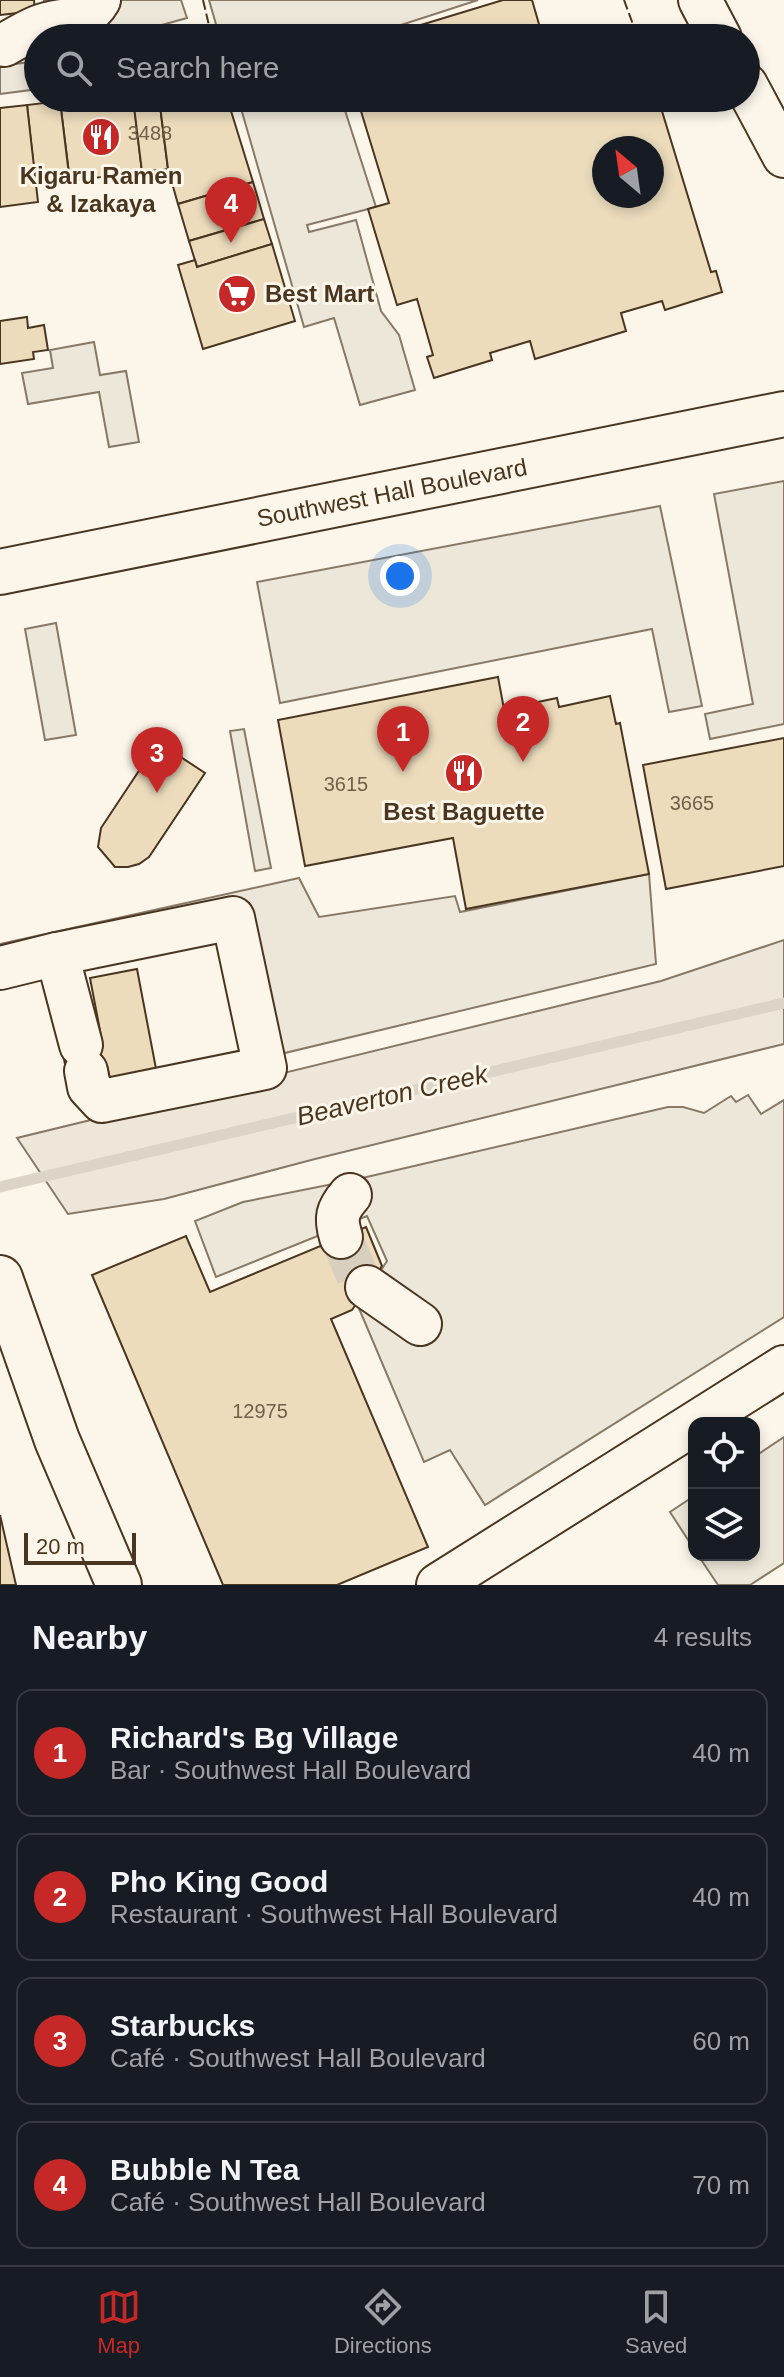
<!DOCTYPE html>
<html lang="en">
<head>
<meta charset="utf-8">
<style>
	:root { --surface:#171b24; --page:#20242c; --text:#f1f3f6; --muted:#9ea1a6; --line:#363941; --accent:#c62828 }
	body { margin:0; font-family:Arial,sans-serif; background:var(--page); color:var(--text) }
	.controls { position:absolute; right:24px; bottom:24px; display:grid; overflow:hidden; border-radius:16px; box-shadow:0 4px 12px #0003 }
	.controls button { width:72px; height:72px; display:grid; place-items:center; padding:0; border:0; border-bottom:2px solid var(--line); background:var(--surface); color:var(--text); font:40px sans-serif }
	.compass { position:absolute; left:592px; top:136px; width:72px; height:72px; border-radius:50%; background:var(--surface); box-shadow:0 4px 12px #0003; rotate:331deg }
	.scale { position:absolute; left:24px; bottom:20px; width:112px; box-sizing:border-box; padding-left:8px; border:4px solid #4a3520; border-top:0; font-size:22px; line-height:28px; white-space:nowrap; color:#4a3520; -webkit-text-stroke:6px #fbf6e9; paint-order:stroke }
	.you { position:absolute; left:400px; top:576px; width:28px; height:28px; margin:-20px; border:6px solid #fff; border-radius:50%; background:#1a73e8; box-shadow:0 0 0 12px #1a73e833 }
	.badge { display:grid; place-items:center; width:52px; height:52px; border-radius:50%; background:var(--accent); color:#fff; font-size:26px; font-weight:700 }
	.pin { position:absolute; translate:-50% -66px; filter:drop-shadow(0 2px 4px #0008) }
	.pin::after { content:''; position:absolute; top:42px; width:28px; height:24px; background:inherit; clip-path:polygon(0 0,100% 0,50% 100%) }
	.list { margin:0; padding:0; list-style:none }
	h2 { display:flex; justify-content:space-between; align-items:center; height:104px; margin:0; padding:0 32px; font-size:34px }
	h2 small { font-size:26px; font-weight:400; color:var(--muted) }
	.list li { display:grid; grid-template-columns:52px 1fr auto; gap:24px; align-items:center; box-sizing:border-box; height:128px; margin:0 16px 16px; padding:0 16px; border:2px solid var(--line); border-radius:16px }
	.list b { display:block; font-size:30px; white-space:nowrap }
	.list p { margin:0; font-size:26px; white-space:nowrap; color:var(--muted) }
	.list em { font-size:26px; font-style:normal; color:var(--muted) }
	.icon { flex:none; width:44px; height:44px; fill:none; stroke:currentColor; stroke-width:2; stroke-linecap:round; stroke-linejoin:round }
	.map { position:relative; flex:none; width:784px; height:1585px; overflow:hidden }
	.search { position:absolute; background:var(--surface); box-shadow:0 4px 12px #0003; left:24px; right:24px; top:24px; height:88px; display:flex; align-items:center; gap:20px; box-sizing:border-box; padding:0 28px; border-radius:44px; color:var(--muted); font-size:30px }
	.sheet { height:680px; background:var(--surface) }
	nav { display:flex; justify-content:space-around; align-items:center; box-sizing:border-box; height:112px; border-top:2px solid var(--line); background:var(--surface); font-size:22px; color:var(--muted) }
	nav a { display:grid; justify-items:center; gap:4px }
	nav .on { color:var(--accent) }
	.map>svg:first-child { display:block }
	.green { fill:#ede6d9; stroke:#887966; stroke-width:2 }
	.parking { fill:#ede7d9; stroke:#887966; stroke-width:2 }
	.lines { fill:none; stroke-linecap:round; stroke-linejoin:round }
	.stream { stroke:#dcd4c6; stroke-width:11 }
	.building { fill:#ecdcbc; stroke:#4a3520; stroke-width:2; fill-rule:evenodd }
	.minor-tunnel { stroke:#d8cfc1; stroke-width:42; stroke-dasharray:42 21; stroke-linecap:butt }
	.minor-casing { stroke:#4a3520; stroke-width:46 }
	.major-casing { stroke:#4a3520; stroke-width:48 }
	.minor { stroke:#fbf6e9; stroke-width:42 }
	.major { stroke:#fbf6e9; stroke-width:44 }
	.fence { stroke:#4a3520; stroke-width:2; stroke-dasharray:10 4; stroke-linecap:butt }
	.labels { text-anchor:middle; stroke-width:6; stroke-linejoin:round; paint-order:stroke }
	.number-label { font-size:20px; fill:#725f47 }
	.poi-label { font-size:24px; font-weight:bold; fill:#4a3520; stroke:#fbf6e9 }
	.street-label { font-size:24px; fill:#4a3520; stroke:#fbf6e9 }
	.water-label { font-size:26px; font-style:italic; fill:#4a3520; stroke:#fbf6e9 }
</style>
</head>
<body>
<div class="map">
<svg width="784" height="1585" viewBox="0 0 784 1585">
	<rect width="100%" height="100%" fill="#fbf6e9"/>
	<path class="green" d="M784,940V1044L315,1159L164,1199L68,1214L17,1138L661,981Z"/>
	<g class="parking">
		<path d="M44,0H181L187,18L158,26L159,38H48Z"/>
		<path d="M209,0H478L361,38H220Z"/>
		<path d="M38,61V89L0,94V66Z"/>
		<path d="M238,98H341L376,207L307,225L309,232L356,220L381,311L399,335L415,390L360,405L334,318L304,327Z"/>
		<path d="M94,342L100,375L126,371L139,442L109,447L99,392L28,404L22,373L53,368L50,350Z"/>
		<path d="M784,481V724L710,739L705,714L753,704L714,494Z"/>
		<path d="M660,506L702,706L669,712L652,629L280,703L257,582Z"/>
		<path d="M56,623L76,735L45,740L25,629Z"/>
		<path d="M244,729L271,868L255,871L230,731Z"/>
		<path d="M649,874L656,964L243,1063L215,937L0,984V944L299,878L319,917L455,896L460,912Z"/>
		<path d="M748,1095L761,1114L784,1100V1317L485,1505L450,1450L424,1462L358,1306L387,1261L367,1216L216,1277L195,1221L243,1202L358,1179L668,1107H683L704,1113L731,1096L736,1102Z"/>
		<path d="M784,1437V1563L750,1585H718L698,1555H754V1457Z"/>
		<path d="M694,1496V1549L670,1512Z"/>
	</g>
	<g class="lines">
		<path class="stream" d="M0,1187L784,1003"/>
	</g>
	<g class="building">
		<path d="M0,0H34L35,11L0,15Z"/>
		<path d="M503,0H532L543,38H378Z"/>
		<path d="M84,98H133L142,172L70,181L60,101Z"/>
		<path d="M133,98H159L168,169L142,172Z"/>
		<path d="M159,98H227L253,182L178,204L168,169Z"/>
		<path d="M357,98H658L711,272L716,271L722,292L665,310L662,301L621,313L626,331L535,359L530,341L490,353L492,360L434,378L427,357L433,355L417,299L397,305L368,209L389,203ZM604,148H652V196H604Z"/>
		<path d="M60,101L69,175L35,179L27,105Z"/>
		<path d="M27,105L38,202L0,207V108Z"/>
		<path d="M253,182L264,219L189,241L178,204Z"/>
		<path d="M264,219L272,244L197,267L189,241Z"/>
		<path d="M272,244L295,321L203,349L178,265L195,260L197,267Z"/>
		<path d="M27,317L28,328L44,325L48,350L33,352L34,359L0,364V321Z"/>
		<path d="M498,677L504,709L557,698L559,707L610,696L616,724L620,723L649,874L466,909L453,838L305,866L278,720Z"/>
		<path d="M784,738V866L666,889L643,765Z"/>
		<path d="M158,742L205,773L149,857L139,864L128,867H115L98,847L101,828Z"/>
		<path d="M137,969L157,1074L111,1083L107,1066L67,1074L62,1049L102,1041L90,978Z"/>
		<path d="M366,1227L382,1266L352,1310L331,1319L428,1547L337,1585H223L92,1275L186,1236L210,1292Z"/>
		<path d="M0,1515L16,1585H0Z"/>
	</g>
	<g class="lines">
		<path class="minor-tunnel" d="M341,1237L360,1282L367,1287"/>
		<defs>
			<g id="minor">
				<path d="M700,0L720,38"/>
				<path d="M4,45C15,39 26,32 38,27C61,17 85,25 99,0"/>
				<path d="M746,85L784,156"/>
				<path d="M57,954L81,1045"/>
				<path d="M0,968L57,954L233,918L265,1068L102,1101L89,1087L86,1071"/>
				<path d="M341,1237C335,1218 337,1210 350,1195"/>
				<path d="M367,1287L420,1324"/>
				<path d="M438,1585L784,1367"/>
			</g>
			<g id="major">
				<path d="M0,572L784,414"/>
				<path d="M0,1278L57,1440L119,1585"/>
			</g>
		</defs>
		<use href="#minor" class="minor-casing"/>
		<use href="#major" class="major-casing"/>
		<use href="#minor" class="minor"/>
		<use href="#major" class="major"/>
		<g class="fence">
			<path d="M203,0L212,38"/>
			<path d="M624,0L638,38"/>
		</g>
	</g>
	<defs>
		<symbol id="restaurant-disc" viewBox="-11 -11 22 22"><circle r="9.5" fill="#c62828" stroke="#fbf6e9"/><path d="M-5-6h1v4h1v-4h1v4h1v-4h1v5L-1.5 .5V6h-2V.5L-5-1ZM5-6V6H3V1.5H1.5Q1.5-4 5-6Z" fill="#fff"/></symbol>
		<symbol id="supermarket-disc" viewBox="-11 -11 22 22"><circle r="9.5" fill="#c62828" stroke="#fbf6e9"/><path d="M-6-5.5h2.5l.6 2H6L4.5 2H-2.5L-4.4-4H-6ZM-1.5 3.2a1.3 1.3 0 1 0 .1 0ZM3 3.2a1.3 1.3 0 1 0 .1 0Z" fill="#fff"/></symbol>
	</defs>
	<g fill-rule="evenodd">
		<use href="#restaurant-disc" x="79" y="115" width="44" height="44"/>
		<use href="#supermarket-disc" x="215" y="272" width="44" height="44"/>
		<use href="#restaurant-disc" x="442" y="751" width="44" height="44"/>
	</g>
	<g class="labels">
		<g class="number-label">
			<text x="150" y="140">3488</text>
			<text x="346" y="791">3615</text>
			<text x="692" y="810">3665</text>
			<text x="260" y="1418">12975</text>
		</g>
		<g class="poi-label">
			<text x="101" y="184">Kigaru Ramen<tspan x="101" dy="28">&amp; Izakaya</tspan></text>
			<text x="265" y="302" text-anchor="start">Best Mart</text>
			<text x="464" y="820">Best Baguette</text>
		</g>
		<g class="street-label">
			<text transform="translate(392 493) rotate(-11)" y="8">Southwest Hall Boulevard</text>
		</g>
		<g class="water-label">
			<text transform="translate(392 1095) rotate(-13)" y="9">Beaverton Creek</text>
		</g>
	</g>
</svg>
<div class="controls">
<button><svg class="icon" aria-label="locate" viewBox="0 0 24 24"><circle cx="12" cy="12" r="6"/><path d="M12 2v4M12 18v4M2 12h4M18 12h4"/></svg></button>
<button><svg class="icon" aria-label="layers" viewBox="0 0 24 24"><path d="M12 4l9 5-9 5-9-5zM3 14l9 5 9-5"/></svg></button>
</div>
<svg class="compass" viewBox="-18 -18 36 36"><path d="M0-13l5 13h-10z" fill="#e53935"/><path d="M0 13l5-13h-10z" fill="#9ea1a6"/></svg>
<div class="scale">20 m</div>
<div class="you"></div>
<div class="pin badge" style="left:403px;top:772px">1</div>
<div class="pin badge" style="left:523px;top:762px">2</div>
<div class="pin badge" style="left:157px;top:793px">3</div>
<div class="pin badge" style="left:231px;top:243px">4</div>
<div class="search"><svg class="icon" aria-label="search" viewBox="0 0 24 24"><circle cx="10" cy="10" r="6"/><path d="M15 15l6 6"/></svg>Search here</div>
</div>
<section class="sheet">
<h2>Nearby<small>4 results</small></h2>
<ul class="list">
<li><span class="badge">1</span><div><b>Richard's Bg Village</b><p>Bar · Southwest Hall Boulevard</p></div><em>40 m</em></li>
<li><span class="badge">2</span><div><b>Pho King Good</b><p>Restaurant · Southwest Hall Boulevard</p></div><em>40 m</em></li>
<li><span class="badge">3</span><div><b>Starbucks</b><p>Café · Southwest Hall Boulevard</p></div><em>60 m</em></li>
<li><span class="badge">4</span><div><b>Bubble N Tea</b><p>Café · Southwest Hall Boulevard</p></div><em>70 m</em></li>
</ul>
</section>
<nav>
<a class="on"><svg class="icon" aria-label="map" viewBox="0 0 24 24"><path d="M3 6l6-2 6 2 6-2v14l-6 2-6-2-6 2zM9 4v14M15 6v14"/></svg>Map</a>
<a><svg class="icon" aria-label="directions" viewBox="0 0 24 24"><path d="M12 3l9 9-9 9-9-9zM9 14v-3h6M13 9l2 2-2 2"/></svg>Directions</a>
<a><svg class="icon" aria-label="saved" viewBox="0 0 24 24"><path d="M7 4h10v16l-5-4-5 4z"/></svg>Saved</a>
</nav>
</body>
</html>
